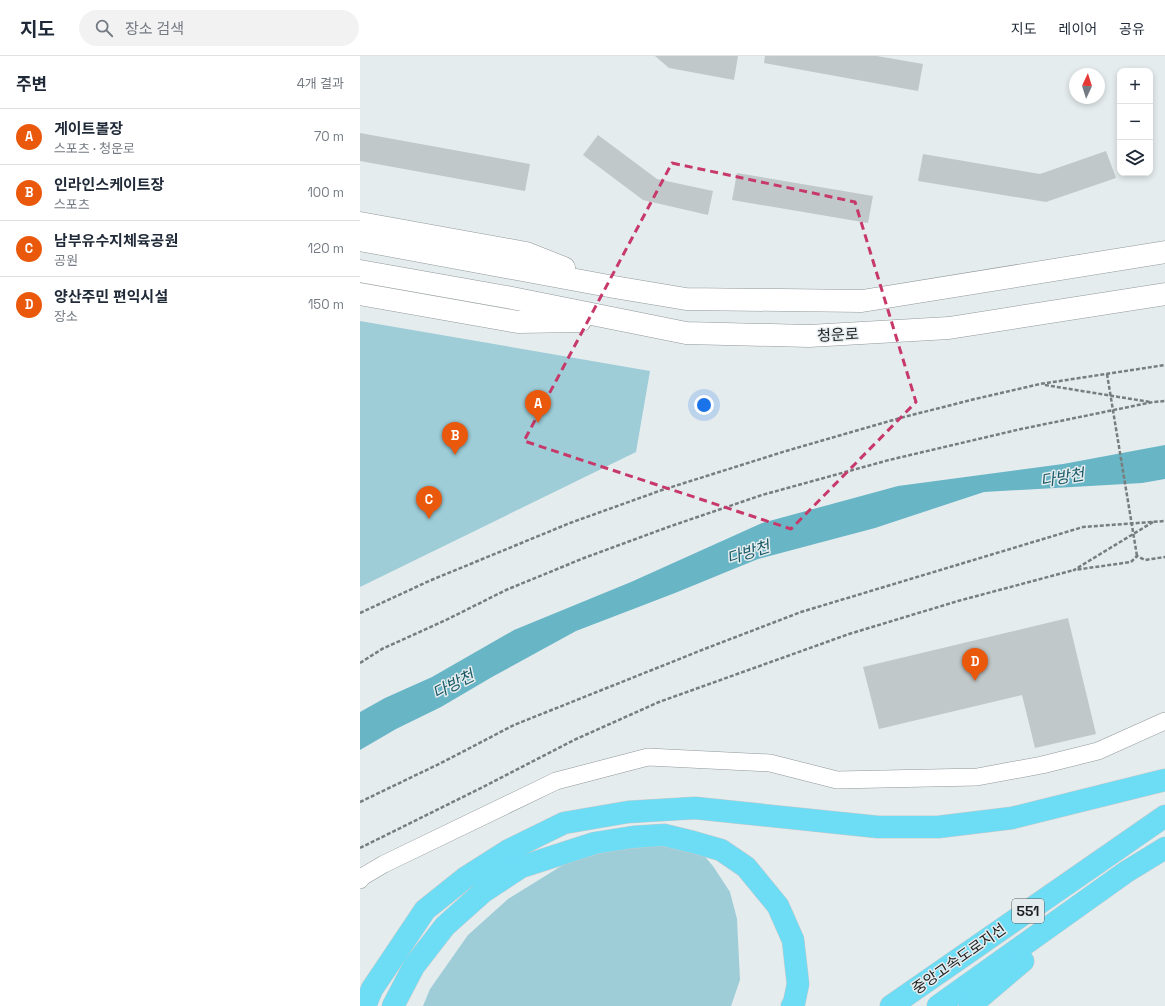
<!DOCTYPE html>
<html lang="ko">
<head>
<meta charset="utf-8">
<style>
	:root { --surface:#fff; --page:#f2f2f3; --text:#1f2937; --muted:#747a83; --line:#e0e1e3; --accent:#ea580c }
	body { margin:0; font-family:"Space Grotesk","Noto Sans KR",sans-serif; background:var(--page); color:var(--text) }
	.controls { position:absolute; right:12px; top:12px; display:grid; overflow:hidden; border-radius:8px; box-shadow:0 2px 6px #0003 }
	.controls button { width:36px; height:36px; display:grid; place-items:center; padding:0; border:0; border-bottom:1px solid var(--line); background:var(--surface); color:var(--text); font:20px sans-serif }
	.compass { position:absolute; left:709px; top:12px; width:36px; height:36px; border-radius:50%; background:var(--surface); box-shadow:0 2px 6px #0003; rotate:4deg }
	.you { position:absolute; left:344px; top:349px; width:14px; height:14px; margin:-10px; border:3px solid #fff; border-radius:50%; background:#1a73e8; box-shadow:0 0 0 6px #1a73e833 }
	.badge { display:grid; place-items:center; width:26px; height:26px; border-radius:50%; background:var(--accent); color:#fff; font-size:13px; font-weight:700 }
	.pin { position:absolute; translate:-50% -33px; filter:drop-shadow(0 1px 2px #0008) }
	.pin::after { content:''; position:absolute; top:21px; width:14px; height:12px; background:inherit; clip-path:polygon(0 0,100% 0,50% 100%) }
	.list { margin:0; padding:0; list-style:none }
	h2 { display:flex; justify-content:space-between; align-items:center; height:52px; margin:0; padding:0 16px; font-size:17px }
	h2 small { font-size:13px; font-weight:400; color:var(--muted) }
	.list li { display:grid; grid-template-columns:26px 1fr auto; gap:12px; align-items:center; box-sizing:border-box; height:56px; padding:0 16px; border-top:1px solid var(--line) }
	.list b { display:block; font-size:15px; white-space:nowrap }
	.list p { margin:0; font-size:13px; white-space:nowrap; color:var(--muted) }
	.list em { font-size:13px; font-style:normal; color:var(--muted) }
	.icon { flex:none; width:22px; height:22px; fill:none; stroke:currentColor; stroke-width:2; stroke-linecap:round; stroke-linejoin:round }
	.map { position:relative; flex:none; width:805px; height:950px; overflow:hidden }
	header { display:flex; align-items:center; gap:24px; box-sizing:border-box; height:56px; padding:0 20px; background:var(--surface); border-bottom:1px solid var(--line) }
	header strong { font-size:19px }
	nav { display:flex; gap:22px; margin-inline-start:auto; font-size:14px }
	.search { width:280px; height:36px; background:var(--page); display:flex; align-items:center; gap:10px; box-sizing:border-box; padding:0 14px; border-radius:22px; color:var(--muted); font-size:15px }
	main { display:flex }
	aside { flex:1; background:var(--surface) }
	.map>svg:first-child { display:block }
	.green { fill:#9ecdd8 }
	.water { fill:#68b5c6 }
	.building { fill:#c1c8ca }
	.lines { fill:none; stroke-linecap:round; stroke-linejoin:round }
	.minor-casing { stroke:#91989a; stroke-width:18 }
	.secondary-casing { stroke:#91989a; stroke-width:23 }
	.motorway-casing { stroke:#c9c9ca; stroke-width:23 }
	.path { stroke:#787d7e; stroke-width:2.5; stroke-dasharray:4 2; stroke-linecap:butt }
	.minor { stroke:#fff; stroke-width:17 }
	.secondary { stroke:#fff; stroke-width:22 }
	.motorway { stroke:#6dddf6; stroke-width:22 }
	.path-bridge { stroke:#787d7e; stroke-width:2.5; stroke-dasharray:4 2; stroke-linecap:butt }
	.marked { fill:none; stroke:#c63969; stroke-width:3; stroke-dasharray:8 5; stroke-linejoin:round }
	.labels { text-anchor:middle; stroke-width:3; stroke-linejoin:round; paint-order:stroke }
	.shield { fill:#e5ecee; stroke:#5a5d5e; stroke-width:1 }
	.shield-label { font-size:14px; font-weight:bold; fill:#1e2021 }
	.street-label { font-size:15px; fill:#1e2021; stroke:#e5ecee }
	.water-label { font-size:16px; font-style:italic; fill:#1a5a67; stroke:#e5ecee }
</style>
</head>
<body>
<header>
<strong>지도</strong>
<div class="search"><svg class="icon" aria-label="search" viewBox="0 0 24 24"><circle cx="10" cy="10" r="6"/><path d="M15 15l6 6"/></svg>장소 검색</div>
<nav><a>지도</a><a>레이어</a><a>공유</a></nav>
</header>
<main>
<aside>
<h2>주변<small>4개 결과</small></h2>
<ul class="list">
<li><span class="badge">A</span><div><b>게이트볼장</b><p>스포츠 · 청운로</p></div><em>70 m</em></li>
<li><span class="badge">B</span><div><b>인라인스케이트장</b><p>스포츠</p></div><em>100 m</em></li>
<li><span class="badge">C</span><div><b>남부유수지체육공원</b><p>공원</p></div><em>120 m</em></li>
<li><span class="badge">D</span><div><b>양산주민 편익시설</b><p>장소</p></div><em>150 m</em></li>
</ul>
</aside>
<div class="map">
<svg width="805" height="950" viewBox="0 0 805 950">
	<rect width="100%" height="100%" fill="#e5ecee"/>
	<g class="green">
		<path d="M0,265L290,315L276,396L0,531Z"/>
		<path d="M273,785L340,795L353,810L370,836L377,863L380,924L371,950H63L70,933L108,879L148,843L211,804Z"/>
	</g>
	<path class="water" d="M805,389V423L782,427L624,436L515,472L398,503L315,537L216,575L132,621L81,651L36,673L0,694V656L25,642L72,621L154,574L271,526L402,467L538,430L703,408Z"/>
	<g class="building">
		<path d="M295,0H378L374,24L309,12Z"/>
		<path d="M405,0H517L563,8L558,35L404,7Z"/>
		<path d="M0,77L170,108L165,135L0,105Z"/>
		<path d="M238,79L297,123L353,135L348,159L283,144L223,99Z"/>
		<path d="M746,95L756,122L686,146L558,125L563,98L680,118Z"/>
		<path d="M377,117L513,140L508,167L372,144Z"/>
		<path d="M708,562L736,678L675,692L662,639L519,673L503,611Z"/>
	</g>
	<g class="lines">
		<defs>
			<path id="minor" d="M0,824L2,821L24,808L196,725L288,701L410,707L477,724L617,721L682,709L738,695L805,665"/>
			<g id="secondary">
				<path d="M0,167L166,197L204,212"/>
				<path d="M0,184L254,231L326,243L502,245L805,196"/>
				<path d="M0,215L152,242L326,277L449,280L589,272L805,238"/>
				<path d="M0,238L158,266L220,265"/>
			</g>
			<g id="motorway">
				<path d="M5,950L12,933L65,854L105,822L149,794L204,767L268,756L335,752L518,771H578L652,762L805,724"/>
				<path d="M33,950L54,910L85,870L123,836L161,811L235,787L273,781L304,779L333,786L361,794L386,811L418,850L433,884L438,928L434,947L432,950"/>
				<path d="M531,950L805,760"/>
				<path d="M578,950L766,816L805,792"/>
				<path d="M610,950L663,905"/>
			</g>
		</defs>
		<use href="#minor" class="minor-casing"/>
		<use href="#secondary" class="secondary-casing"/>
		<use href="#motorway" class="motorway-casing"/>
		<g class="path">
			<path d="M685,329L790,346"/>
			<path d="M793,466L714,514L771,506L777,500L785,504L805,501"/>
			<path d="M0,557L69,525L210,467L302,434L426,395L540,362L615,343L680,328L805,309"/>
			<path d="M0,607L22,593L86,564L146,534L224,502L311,470L402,439L529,404L661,373L793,346L805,345"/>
			<path d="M0,746L81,707L154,669L347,592L441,556L723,471L805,465"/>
			<path d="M0,792L123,731L214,684L299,646L489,578L598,545L714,514"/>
		</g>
		<use href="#minor" class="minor"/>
		<use href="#secondary" class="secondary"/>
		<use href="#motorway" class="motorway"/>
		<path class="path-bridge" d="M747,318L777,500"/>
	</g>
	<path class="marked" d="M312,107L495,146L556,346L431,473L164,385Z"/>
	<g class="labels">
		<rect class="shield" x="652" y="843" width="32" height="24" rx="3"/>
		<g class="shield-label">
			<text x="668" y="860">551</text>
		</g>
		<g class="street-label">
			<text transform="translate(478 279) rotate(-3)" y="5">청운로</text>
			<text transform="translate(599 903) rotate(-35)" y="5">중앙고속도로지선</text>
		</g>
		<g class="water-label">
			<text transform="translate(702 421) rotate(-9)" y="6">다방천</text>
			<text transform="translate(388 496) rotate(-17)" y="6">다방천</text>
			<text transform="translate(93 628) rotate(-27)" y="6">다방천</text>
		</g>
	</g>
</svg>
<div class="controls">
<button>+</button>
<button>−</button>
<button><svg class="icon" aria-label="layers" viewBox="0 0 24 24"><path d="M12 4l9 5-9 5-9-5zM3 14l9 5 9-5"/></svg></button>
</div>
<svg class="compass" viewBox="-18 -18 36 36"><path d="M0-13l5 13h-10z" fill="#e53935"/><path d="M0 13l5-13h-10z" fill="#747a83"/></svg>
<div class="you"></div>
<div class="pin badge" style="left:178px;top:367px">A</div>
<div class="pin badge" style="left:95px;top:399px">B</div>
<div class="pin badge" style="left:69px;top:463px">C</div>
<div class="pin badge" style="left:615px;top:625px">D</div>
</div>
</main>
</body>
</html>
